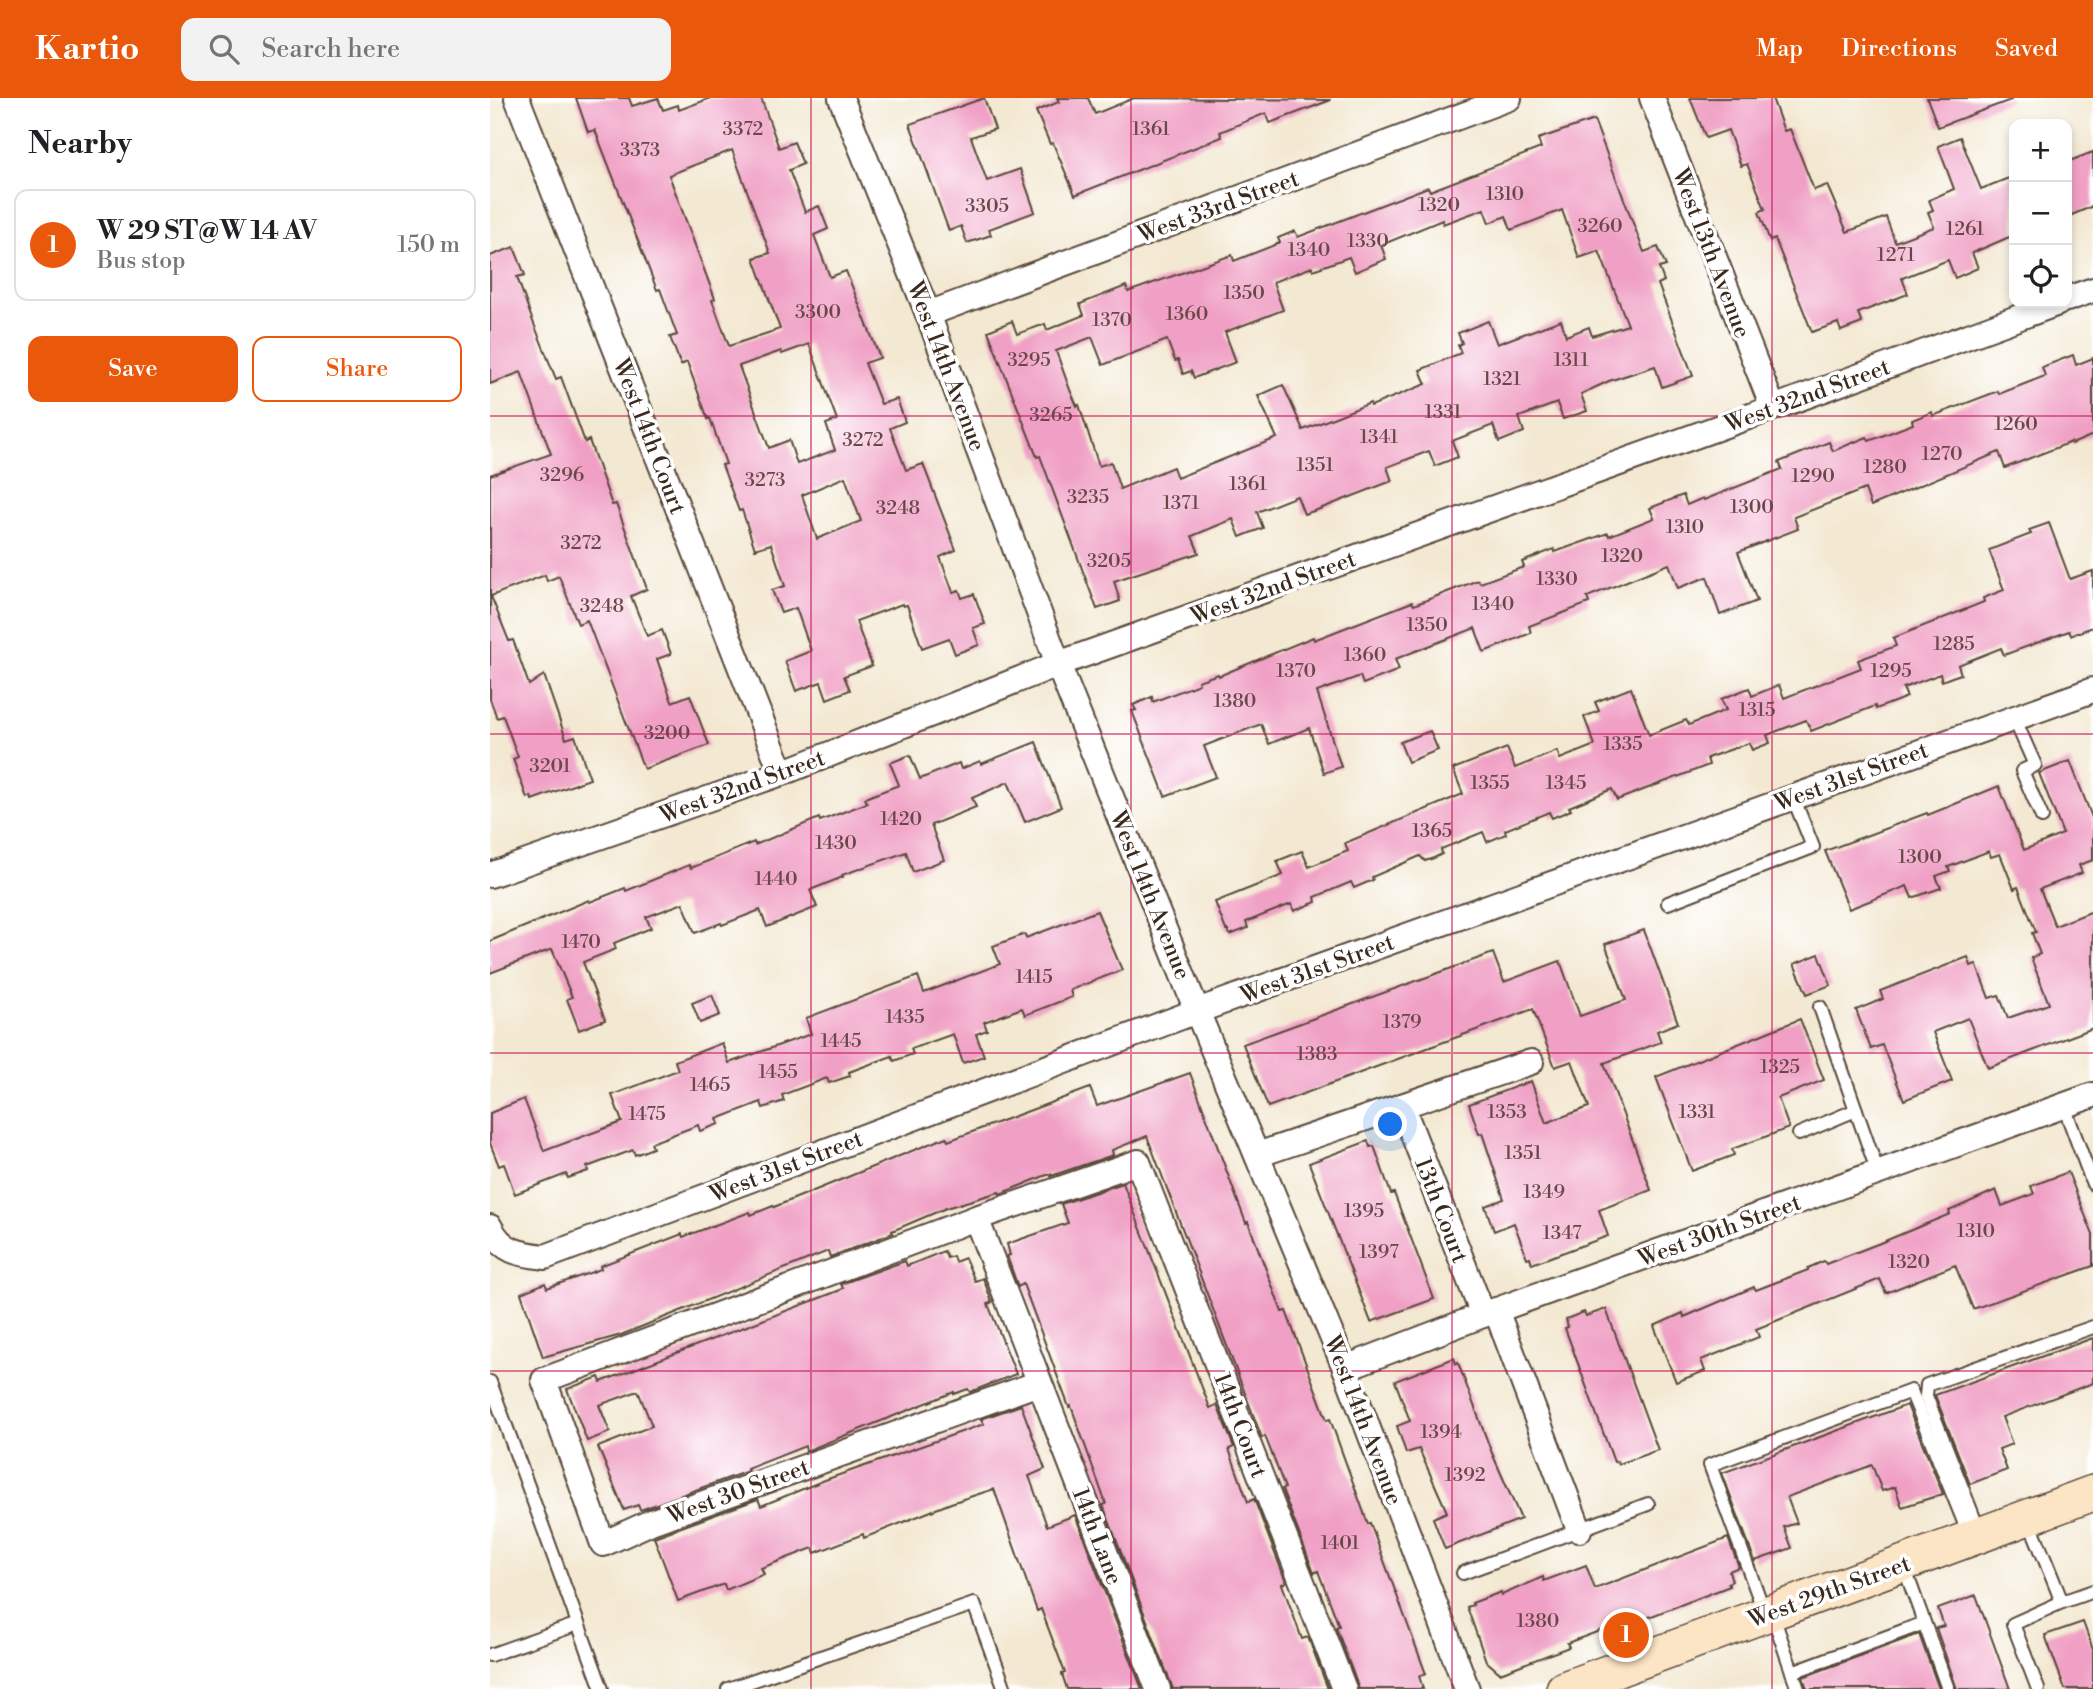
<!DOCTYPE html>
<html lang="en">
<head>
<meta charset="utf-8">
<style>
	:root { --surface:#fff; --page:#f2f2f2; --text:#202124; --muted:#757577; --line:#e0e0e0; --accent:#ea580c }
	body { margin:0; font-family:"Libre Bodoni",serif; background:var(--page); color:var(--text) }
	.controls { position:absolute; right:21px; top:21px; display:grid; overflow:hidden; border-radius:14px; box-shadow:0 4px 10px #0003 }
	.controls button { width:63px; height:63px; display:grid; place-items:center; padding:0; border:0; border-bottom:2px solid var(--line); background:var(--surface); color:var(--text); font:35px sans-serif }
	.you { position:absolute; left:901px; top:1027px; width:24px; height:24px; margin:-18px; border:5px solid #fff; border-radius:50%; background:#1a73e8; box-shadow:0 0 0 10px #1a73e833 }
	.badge { display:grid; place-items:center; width:46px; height:46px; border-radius:50%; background:var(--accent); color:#fff; font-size:23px; font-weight:700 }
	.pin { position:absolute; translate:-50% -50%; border:4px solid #fff; box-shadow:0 2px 7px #0006 }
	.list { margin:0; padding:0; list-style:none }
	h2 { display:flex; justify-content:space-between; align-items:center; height:91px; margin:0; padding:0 28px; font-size:30px }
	h2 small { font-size:23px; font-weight:400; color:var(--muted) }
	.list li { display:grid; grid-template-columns:46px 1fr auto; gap:21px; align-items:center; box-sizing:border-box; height:112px; margin:0 14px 14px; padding:0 14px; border:2px solid var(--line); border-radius:14px }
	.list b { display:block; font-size:26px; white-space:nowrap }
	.list p { margin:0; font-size:23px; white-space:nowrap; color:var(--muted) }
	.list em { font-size:23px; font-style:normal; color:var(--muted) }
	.actions { display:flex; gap:14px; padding:21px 28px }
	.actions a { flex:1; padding:16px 0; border:2px solid var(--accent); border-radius:14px; text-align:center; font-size:24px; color:var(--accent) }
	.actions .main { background:var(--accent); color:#fff }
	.icon { flex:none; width:38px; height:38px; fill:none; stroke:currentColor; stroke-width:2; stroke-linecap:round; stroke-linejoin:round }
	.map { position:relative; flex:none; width:1603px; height:1591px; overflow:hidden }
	header { display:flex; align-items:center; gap:42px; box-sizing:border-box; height:98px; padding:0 35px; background:var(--accent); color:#fff }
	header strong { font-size:33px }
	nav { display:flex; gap:38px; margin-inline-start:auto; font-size:24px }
	.search { width:490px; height:63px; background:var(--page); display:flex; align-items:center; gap:18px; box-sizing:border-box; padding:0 24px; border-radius:14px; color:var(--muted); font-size:26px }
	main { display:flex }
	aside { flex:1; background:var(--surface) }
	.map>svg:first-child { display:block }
	.building { fill:#f0a0c5; fill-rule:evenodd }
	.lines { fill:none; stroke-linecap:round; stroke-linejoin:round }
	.lane-casing { stroke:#574639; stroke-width:16 }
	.street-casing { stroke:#574639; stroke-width:28 }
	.secondary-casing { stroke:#574639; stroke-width:38 }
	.lane { stroke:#fff; stroke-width:12 }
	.street { stroke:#fff; stroke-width:24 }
	.secondary { stroke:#fce5c4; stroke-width:35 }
	.grid { fill:none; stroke:#c2185b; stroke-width:2; stroke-opacity:0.55 }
	.labels { text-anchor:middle; stroke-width:7; stroke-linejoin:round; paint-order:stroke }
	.number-label { font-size:19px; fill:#684848 }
	.street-label { font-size:23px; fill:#3b2a1e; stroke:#fff }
</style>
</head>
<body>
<header>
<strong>Kartio</strong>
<div class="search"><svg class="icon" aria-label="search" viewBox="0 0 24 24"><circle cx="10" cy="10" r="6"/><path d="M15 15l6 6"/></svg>Search here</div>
<nav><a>Map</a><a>Directions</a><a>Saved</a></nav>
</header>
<main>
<aside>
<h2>Nearby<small></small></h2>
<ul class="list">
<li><span class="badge">1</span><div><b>W 29 ST@W 14 AV</b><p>Bus stop</p></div><em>150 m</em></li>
</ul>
<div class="actions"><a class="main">Save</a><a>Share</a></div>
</aside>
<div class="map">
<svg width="1603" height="1591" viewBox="0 0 1603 1591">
	<rect width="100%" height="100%" fill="#fff"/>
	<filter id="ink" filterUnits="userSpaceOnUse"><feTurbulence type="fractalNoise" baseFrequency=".0143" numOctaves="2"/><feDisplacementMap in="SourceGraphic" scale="14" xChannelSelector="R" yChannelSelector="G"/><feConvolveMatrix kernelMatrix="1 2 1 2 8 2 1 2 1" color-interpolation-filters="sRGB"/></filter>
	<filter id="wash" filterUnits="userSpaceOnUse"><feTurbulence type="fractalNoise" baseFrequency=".00686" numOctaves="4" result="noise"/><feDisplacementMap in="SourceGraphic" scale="28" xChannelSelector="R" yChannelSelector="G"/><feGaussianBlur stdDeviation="1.57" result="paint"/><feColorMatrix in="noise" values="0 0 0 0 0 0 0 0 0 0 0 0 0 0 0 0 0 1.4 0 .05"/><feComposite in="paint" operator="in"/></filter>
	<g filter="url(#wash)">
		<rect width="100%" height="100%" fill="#f3e8d1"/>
		<g id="blocks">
			<g class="building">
				<path d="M86,0H139L142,8L168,0L173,12L188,7L189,12L221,0H271L289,50L304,44L313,66L299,72L315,114L329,108L338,131L324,137L340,179L356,173L390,260L375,265L391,306L407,301L415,324L400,330L416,372L433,366L466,452L450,459L463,494L469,492L472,500L484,496L495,526L483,530L489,547L465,556L459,540L432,550L417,507L413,508L412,506L366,523L382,568L354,578L360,592L337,601L331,584L306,593L295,563L321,553L306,510L291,515L282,492L295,488L281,446L265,451L252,412L249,413L232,367L236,366L220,320L218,321L197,264L191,267L180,239L187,237L170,191L167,192L105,32L98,34ZM242,52L280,155L264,160L290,231L239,248L222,202L225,201L179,77ZM319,246L347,322L336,326L345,352L307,366L299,342L279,350L249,268L291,253L292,256ZM355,379L371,423L327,441L312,397Z"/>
				<path d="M494,0L505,31L481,39L497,83L530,71L545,114L499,131L501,137L477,145L471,128L459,133L420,26Z"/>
				<path d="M567,0H598L605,16L644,0L841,2L780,25L776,15L730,34L732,39L585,97L563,45L560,46L546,13L569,4Z"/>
				<path d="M1200,0H1282L1294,33L1300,31L1324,92L1337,87L1357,134L1396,119L1405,144L1444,129L1438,114L1443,112L1439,102L1464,91L1448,48L1470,39L1491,91L1524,78V137L1482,155L1488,170L1465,180L1458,162L1412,180L1418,196L1368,215L1372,225L1351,233L1348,225L1322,234L1285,141L1280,143L1269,114L1275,111L1257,66L1251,68L1238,32L1216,40Z"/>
				<path d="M1437,0H1520L1521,2L1448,29Z"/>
				<path d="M1104,22L1154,154L1168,149L1176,168L1169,170L1174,183L1168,186L1203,278L1172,289L1165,268L1119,283L1091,296L1097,313L1073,321L1067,305L1029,319L1034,334L1009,344L1003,327L962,343L968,359L945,368L939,353L897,369L902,383L827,412L814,416L807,398L767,414L773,430L750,439L743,421L702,438L709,455L624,483L630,503L607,511L550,358L547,359L498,233L522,223L527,236L555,226L557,232L594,217L590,206L636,188L638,194L742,157L744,163L790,145L788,140L805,133L808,139L938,89L940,93L1051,50L1048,41ZM994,111L999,125L1016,118L1021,132L1072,112L1089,160L1109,153L1138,227L1102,238L1099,229L1076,238L1071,222L1007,246L998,223L968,235L972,245L968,247L971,255L930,272L936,286L881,308L880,305L813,332L793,287L768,298L787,340L687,380L683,369L630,391L621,364L609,368L589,307L587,308L580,292L566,253L602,239L613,267L677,242L685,263L688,262L693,276L701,273L704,280L746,264L735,234L793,212L783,184L822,169L823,172L859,159L865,174L896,161L891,147L952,122L953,126Z"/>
				<path d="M1603,54V108L1577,119V64Z"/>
				<path d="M24,149L35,177L27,179L42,221L66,281L71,279L95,344L99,342L122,407L126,406L157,491L141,498L157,538L172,532L181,556L167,561L182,604L200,597L219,647L154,671L97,522L88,526L69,478L57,483L55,477L1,498L19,543L23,542L39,587L54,577L76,641L85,638L100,681L42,702L41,698L37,700L23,661L28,659L13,618L7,620L0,601V377L61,356L31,274L0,286V158Z"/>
				<path d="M1583,257L1586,267L1603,260V337L1582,346L1581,344L1515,370L1509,354L1381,408L1375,391L1304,419L1308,431L1248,454L1267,503L1230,517L1217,479L1188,490L1179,466L1097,499L1099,505L1039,528L1041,535L994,554L985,530L905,561L909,572L873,586L870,578L827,594L851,669L834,675L819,630L779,646L771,626L714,648L726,679L675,698L642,613L646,612L643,607L662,599L663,604L709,586L708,583L728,576L729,578L823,539L824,542L922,504L924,507L988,482L990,485L1034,469L1032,464L1064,451L1065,454L1118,435L1119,438L1164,420L1160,410L1193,397L1197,407L1213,400L1214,402L1292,371L1289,364L1339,344L1343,353L1377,339L1379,343L1423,326L1422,322L1442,314L1443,318L1508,293L1509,296L1555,278L1552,269Z"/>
				<path d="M1559,425L1580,481L1603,473V529L1581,537L1579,533L1514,557L1511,550L1468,567L1471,576L1462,579L1452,583L1450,576L1413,590L1417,599L1386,611L1385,608L1321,633L1316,622L1277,637L1280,645L1262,652L1259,645L1217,660L1219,667L1127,702L1122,691L1079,709L1081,712L1062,720L1059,714L1015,732L1016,736L997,744L993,734L951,751L952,756L944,760L935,763L930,758L882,779L883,782L864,790L861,784L825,799L826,804L804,813L801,806L756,824L758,830L740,837L738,832H736L725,804L793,777L787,763L812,753L819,769L858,753L855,745L973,696L963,671L1017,650L1025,670L1067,653L1070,661L1105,647L1094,619L1109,613L1105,604L1141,590L1159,637L1196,622L1199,627L1236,612L1231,601L1259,590L1262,598L1289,587L1294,600L1371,570L1368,562L1406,548L1403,540L1494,504L1493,500L1514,492L1499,452L1541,436L1539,432Z"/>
				<path d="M940,633L948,652L918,664L910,644Z"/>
				<path d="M546,644L571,709L535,724L518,684L482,700L486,709L441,727L454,762L423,774L416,754L352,777L353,779L320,792L327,809L277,829L270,812L232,827L231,825L205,835L193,805L156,819L161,830L124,845L126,851L93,864L115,922L89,932L77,901L82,899L62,851L0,875V843L99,802L100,804L135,790L136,793L199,767L201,770L264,744L265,747L329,720L330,723L377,705L375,700L409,687L400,665L420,657L430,681L469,665L471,671L490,663L491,666Z"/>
				<path d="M1580,663L1603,722V762L1589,767L1592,775L1550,791L1565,828L1603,813V930L1498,970L1478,920L1443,934L1462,983L1414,1002L1392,947L1381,951L1366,912L1393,901L1390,893L1478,859L1481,868L1486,866L1499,900L1509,897L1518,920L1559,906L1541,860L1550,856L1542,835L1546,834L1528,789L1524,791L1510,756L1501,759L1499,753L1458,769L1460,773L1446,778L1451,790L1422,800L1417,788L1359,811L1335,753L1437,715L1438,717L1509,688L1534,752L1573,736L1549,675Z"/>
				<path d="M607,813L632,872L580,892L582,899L535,917L532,910L494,924L497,932L486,936L494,958L473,965L463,936L421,951L423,956L404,963L402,958L359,974L360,978L339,985L337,980L292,997L294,1003L273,1010L271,1004L227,1021L229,1026L210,1033L208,1027L161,1045L163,1050L145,1057L143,1052L97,1069L98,1073L78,1080L76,1076L25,1096L14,1066L9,1068L0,1045V1015L34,1001L54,1053L132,1024L122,997L188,972L185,963L232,945L239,965L321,936L316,920L428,878L434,895L510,866L503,848L535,836L536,840Z"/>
				<path d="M1154,832L1188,925L1167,933L1171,944L1114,965L1161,1092L1109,1112L1118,1138L1042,1166L1040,1159L1037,1160L1024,1125L1004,1133L995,1108L1014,1101L992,1035L989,1036L979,1006L1041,983L1056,1025L1099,1009L1082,963L1065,969L1043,911L778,1009L753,946L1003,855L1014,884L1070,863L1090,918L1136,902L1115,846Z"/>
				<path d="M1329,856L1341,887L1317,896L1304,866Z"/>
				<path d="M222,897L230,917L210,925L202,905Z"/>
				<path d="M1310,921L1334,982L1288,1000L1299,1030L1242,1051L1244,1057L1202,1073L1166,979Z"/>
				<path d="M700,975L756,1125L758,1124L792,1214L796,1213L837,1322L840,1321L878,1426L880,1425L936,1576L929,1578L933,1591H869L846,1529L849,1528L828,1473L824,1475L792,1391L795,1390L775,1338L772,1340L657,1038L622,1052L623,1057L561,1078V1076L554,1078L510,1096L509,1094L456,1110L402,1133L403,1135L340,1159L338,1153L131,1237L53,1259L31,1195L55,1185L57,1190L111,1171L110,1168L192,1136L193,1139L260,1114L261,1117L283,1108L284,1109L456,1039L458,1043L600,990L607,1008Z"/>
				<path d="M878,1043L880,1049L884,1048L901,1096L904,1095L944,1201L881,1224L819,1065Z"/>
				<path d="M1578,1074L1603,1137V1168L1483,1211L1465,1167L1396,1195L1390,1181L1266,1231L1269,1239L1211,1262L1215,1273L1186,1284L1164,1228L1193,1215L1194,1219L1264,1189L1266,1192L1318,1172V1170L1334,1163L1336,1166L1390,1145L1460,1116L1459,1113L1506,1092L1512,1108L1544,1096L1541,1088Z"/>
				<path d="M633,1085L720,1310L727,1307L744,1349L739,1351L758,1404L764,1401L796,1484L792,1486L812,1541L818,1539L838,1591H683L613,1407L616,1406L581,1308L579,1309L533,1186L528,1189L517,1158L520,1157L517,1146L578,1125L571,1106Z"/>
				<path d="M454,1153L457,1160L463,1158L465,1164L475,1160L485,1183L493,1180L502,1204L498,1206L526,1276L480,1294L478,1291L464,1296V1294L316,1353L315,1348L257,1371L258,1373L153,1411L150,1412L148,1407L134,1412L108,1349L162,1328L148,1293L109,1307L120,1334L97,1343L77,1291L109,1279L111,1284L348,1193L353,1190L351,1186L415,1163L417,1168Z"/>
				<path d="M1116,1211L1168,1352L1129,1366L1128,1363L1124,1364L1075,1230L1078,1229L1076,1221L1094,1214L1096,1218Z"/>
				<path d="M1603,1240V1285L1512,1319L1522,1346L1509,1351L1517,1372L1480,1386L1445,1297Z"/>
				<path d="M964,1260L966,1266L968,1265L1002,1355L1031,1421L955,1451L943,1420L957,1414L929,1351L916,1355L907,1328L920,1323L905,1283Z"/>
				<path d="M531,1307L555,1371L539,1378L557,1428L585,1417L652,1591H577L572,1576L575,1575L551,1511L547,1513L504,1391L461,1405L374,1440L373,1436L325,1455L323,1450L271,1470L274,1476L236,1492L234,1486L188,1503L164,1439L268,1401L271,1408L335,1382L494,1326L491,1321Z"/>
				<path d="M1417,1307L1453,1396L1412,1409L1405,1389L1392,1393L1382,1367L1297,1399L1307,1425L1294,1429L1302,1450L1265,1463L1232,1375Z"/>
				<path d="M1238,1440L1249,1469L1239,1473L1242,1483L1238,1485L1240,1488L1133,1529L1131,1525L1077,1545L1079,1549L1010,1575L996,1563L977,1509L983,1507L982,1505L1011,1494L1012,1497L1053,1479L1054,1483L1096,1467L1105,1491Z"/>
				<path d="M1486,1497L1520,1591H1467L1446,1530L1454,1528L1448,1511Z"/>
				<path d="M1593,1524L1603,1552V1591H1575L1555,1537Z"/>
				<path d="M1429,1536L1449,1591H1317L1313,1579Z"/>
			</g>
		</g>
	</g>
	<g filter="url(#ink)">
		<use href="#blocks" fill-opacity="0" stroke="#574639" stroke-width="2"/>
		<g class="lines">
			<defs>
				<g id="lane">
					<path d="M1524,620L1545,667L1532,673L1552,719"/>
					<path d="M1178,805L1323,749L1303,699"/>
					<path d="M1330,909L1388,1075"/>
					<path d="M1574,1008L1603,1086"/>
					<path d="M1309,1036L1366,1012"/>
					<path d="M0,1284L112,1591"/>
					<path d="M1538,1420L1572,1504L1523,1526L1548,1591"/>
					<path d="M1489,1433L1436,1298L1437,1287L1603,1229"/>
					<path d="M1413,1466L1458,1591"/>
					<path d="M973,1475L1158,1406"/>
					<path d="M1572,1504L1603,1493"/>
					<path d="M1274,1513L1220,1367L1421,1293L1480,1439"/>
					<path d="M1282,1515L1308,1591"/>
					<path d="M0,1557L88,1526"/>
					<path d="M1302,1574L1434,1525"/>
					<path d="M238,1591L484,1506L515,1591"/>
				</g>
				<g id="street">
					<path d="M27,0L292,675"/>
					<path d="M351,0L438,216L568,566L707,913L855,1270L977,1591"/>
					<path d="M1162,0L1283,310"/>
					<path d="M1577,201L1603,192"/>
					<path d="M438,216L1019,0"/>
					<path d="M0,777L292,675L568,566L1283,310L1568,205"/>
					<path d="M912,1008L993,1217"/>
					<path d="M767,1057L1041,964"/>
					<path d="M486,1120L668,1591"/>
					<path d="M0,1129C12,1154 30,1156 55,1159L707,913L1603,592"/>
					<path d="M1006,1212L1089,1432"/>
					<path d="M855,1270L993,1217L1603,997"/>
					<path d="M549,1285L161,1424L113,1446L54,1282L486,1120L648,1064L854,1591"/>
				</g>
				<path id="secondary" d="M1074,1591L1603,1395"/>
			</defs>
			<use href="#lane" class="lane-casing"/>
			<use href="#street" class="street-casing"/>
			<use href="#secondary" class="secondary-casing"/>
			<use href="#lane" class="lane"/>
			<use href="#street" class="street"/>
			<use href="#secondary" class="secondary"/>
		</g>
	</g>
	<path class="grid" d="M321,0V1591M641,0V1591M962,0V1591M1282,0V1591M0,318H1603M0,636H1603M0,955H1603M0,1273H1603"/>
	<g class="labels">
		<g class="number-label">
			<text x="253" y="37">3372</text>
			<text x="661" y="37">1361</text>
			<text x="150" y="58">3373</text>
			<text x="1015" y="102">1310</text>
			<text x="949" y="113">1320</text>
			<text x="497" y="114">3305</text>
			<text x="1110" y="134">3260</text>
			<text x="1475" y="137">1261</text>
			<text x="878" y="149">1330</text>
			<text x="819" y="158">1340</text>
			<text x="1406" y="163">1271</text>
			<text x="754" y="201">1350</text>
			<text x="328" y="220">3300</text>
			<text x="697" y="222">1360</text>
			<text x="622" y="228">1370</text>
			<text x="539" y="268">3295</text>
			<text x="1081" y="268">1311</text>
			<text x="1012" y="287">1321</text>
			<text x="953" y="320">1331</text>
			<text x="561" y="323">3265</text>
			<text x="1526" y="332">1260</text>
			<text x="889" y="345">1341</text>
			<text x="373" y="348">3272</text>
			<text x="1452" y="362">1270</text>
			<text x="825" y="373">1351</text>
			<text x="1395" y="375">1280</text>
			<text x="72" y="383">3296</text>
			<text x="1323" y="384">1290</text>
			<text x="275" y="388">3273</text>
			<text x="758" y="392">1361</text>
			<text x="598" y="405">3235</text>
			<text x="691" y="411">1371</text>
			<text x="1262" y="415">1300</text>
			<text x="408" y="416">3248</text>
			<text x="1195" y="435">1310</text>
			<text x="91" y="451">3272</text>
			<text x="1132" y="464">1320</text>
			<text x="619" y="469">3205</text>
			<text x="1067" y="487">1330</text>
			<text x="1003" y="512">1340</text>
			<text x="112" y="514">3248</text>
			<text x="937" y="533">1350</text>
			<text x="1464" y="552">1285</text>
			<text x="875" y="563">1360</text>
			<text x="806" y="579">1370</text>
			<text x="1401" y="579">1295</text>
			<text x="745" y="609">1380</text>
			<text x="1267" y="618">1315</text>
			<text x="177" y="641">3200</text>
			<text x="1133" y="652">1335</text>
			<text x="60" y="674">3201</text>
			<text x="1000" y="691">1355</text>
			<text x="1076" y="691">1345</text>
			<text x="411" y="727">1420</text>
			<text x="942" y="739">1365</text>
			<text x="346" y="751">1430</text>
			<text x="1430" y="765">1300</text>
			<text x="286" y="787">1440</text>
			<text x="91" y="850">1470</text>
			<text x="544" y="885">1415</text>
			<text x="415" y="925">1435</text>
			<text x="912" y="930">1379</text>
			<text x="351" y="949">1445</text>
			<text x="827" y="962">1383</text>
			<text x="1290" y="975">1325</text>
			<text x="288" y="980">1455</text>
			<text x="220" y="993">1465</text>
			<text x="1017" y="1020">1353</text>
			<text x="1207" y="1020">1331</text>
			<text x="157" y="1022">1475</text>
			<text x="1033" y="1061">1351</text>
			<text x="1054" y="1100">1349</text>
			<text x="874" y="1119">1395</text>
			<text x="1486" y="1139">1310</text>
			<text x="1072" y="1141">1347</text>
			<text x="889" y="1160">1397</text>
			<text x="1419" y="1170">1320</text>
			<text x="951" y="1340">1394</text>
			<text x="975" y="1383">1392</text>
			<text x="850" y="1451">1401</text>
			<text x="1048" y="1529">1380</text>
		</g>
		<g class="street-label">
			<text transform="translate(728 108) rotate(-20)" y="8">West 33rd Street</text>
			<text transform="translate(1222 155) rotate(69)" y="8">West 13th Avenue</text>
			<text transform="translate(457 268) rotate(69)" y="8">West 14th Avenue</text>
			<text transform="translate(1317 297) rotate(-20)" y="8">West 32nd Street</text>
			<text transform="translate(160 338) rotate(69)" y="8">West 14th Court</text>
			<text transform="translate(783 489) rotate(-20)" y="8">West 32nd Street</text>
			<text transform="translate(1361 678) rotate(-20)" y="8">West 31st Street</text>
			<text transform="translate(252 688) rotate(-20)" y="8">West 32nd Street</text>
			<text transform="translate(661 797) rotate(68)" y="8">West 14th Avenue</text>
			<text transform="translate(827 870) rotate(-20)" y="8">West 31st Street</text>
			<text transform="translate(296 1068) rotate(-21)" y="8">West 31st Street</text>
			<text transform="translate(952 1112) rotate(69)" y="8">13th Court</text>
			<text transform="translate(1229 1132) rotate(-20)" y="8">West 30th Street</text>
			<text transform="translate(874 1322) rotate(69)" y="8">West 14th Avenue</text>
			<text transform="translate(751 1327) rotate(69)" y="8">14th Court</text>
			<text transform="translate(248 1393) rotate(-20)" y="8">West 30 Street</text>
			<text transform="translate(608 1438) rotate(69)" y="8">14th Lane</text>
			<text transform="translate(1339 1493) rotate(-20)" y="8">West 29th Street</text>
		</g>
	</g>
</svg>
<div class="controls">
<button>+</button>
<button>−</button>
<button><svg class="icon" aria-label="locate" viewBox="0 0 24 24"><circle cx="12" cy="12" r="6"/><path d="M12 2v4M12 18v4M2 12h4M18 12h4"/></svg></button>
</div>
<div class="you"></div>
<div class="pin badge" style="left:1136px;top:1537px">1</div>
</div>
</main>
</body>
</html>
